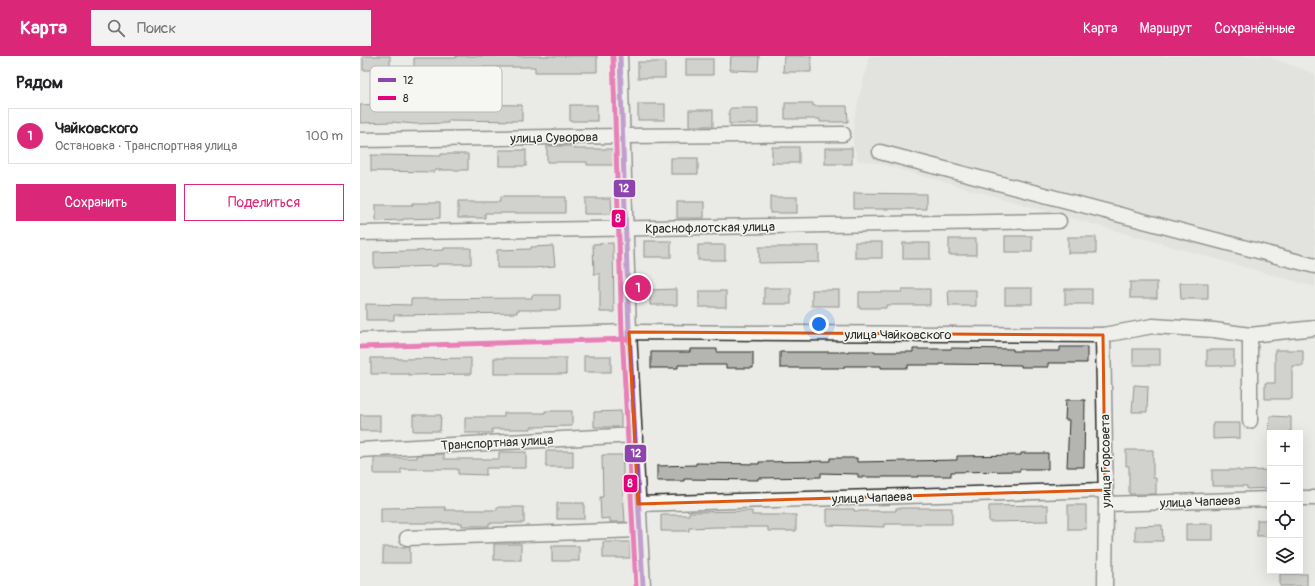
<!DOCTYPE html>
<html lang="ru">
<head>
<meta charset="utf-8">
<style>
	:root { --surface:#fff; --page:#f2f2f2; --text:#202124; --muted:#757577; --line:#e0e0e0; --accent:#db2777 }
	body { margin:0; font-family:Pangolin,sans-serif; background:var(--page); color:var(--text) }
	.controls { position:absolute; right:12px; bottom:12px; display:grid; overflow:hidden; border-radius:0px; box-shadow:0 4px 16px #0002 }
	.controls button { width:36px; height:36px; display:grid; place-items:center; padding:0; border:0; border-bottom:1px solid var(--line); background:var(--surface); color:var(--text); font:20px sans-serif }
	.you { position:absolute; left:459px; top:268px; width:14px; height:14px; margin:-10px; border:3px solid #fff; border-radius:50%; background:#1a73e8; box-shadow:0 0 0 6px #1a73e833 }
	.badge { display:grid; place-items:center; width:26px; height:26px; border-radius:50%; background:var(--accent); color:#fff; font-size:13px; font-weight:700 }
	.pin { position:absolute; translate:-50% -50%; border:2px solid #fff; box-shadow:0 1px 4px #0006 }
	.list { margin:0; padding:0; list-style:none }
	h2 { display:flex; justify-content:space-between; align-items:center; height:52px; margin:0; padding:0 16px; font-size:17px }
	h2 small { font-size:13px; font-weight:400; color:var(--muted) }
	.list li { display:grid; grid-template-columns:26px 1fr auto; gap:12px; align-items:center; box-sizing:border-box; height:56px; margin:0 8px 8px; padding:0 8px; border:1px solid var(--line); border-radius:0px }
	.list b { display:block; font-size:15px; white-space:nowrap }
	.list p { margin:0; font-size:13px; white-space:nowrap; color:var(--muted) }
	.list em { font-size:13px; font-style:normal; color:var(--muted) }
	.actions { display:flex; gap:8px; padding:12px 16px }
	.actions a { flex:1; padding:9px 0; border:1px solid var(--accent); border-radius:0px; text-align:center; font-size:14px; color:var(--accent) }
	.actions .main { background:var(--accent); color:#fff }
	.icon { flex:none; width:22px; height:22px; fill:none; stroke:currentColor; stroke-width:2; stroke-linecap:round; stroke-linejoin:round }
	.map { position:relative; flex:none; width:955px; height:530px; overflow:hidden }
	header { display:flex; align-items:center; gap:24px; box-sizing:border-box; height:56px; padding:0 20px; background:var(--accent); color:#fff }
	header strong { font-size:19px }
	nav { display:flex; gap:22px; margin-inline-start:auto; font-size:14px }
	.search { width:280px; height:36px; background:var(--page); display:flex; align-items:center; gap:10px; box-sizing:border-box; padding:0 14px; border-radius:0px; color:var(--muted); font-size:15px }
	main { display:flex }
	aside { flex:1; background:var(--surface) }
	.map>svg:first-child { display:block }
	.built { fill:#dadad6 }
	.building { fill:#b4b4b1; stroke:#2b2b2b }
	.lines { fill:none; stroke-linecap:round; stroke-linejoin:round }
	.minor-casing { stroke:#2b2b2b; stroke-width:17 }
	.minor { stroke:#f6f6f2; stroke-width:14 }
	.bus-1-casing { stroke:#f6f6f2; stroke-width:8 }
	.bus-2-casing { stroke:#f6f6f2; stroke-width:8 }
	.bus-1 { stroke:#8e44ad; stroke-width:5 }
	.bus-2 { stroke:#e5007d; stroke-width:5 }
	.marked { fill:none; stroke:#df570e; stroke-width:3; stroke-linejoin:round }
	.labels { text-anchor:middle; stroke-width:3; stroke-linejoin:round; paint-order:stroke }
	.street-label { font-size:13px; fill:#2b2b2b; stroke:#f6f6f2 }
	.key { fill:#f6f6f2; stroke:#b9b9b6; stroke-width:1 }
	.key-label { font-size:11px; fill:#2b2b2b }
	.line-badge { stroke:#f6f6f2; stroke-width:1.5 }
	.badge-label { font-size:11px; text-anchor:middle; font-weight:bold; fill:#fff }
</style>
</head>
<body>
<header>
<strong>Карта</strong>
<div class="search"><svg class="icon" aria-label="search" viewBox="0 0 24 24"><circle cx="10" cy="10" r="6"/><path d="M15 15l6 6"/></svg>Поиск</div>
<nav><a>Карта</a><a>Маршрут</a><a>Сохранённые</a></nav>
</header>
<main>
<aside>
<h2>Рядом<small></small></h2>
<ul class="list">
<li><span class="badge">1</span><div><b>Чайковского</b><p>Остановка · Транспортная улица</p></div><em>100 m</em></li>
</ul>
<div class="actions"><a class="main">Сохранить</a><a>Поделиться</a></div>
</aside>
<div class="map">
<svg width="955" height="530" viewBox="0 0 955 530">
	<rect width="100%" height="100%" fill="#eaeae6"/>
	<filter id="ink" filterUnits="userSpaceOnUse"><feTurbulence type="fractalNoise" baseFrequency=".025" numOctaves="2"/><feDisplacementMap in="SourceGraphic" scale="8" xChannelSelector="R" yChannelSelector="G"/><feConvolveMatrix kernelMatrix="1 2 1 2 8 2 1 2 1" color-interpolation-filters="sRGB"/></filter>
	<g filter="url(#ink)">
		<path class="built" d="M509,0H907L955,18V231L517,107L498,104L493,89L494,64Z"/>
		<g class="building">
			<rect x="3" y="0" width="27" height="14"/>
			<path d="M96,0H237V16H175V11H123L81,12V17L54,18V2H96Z"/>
			<path d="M371,0H399L398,15L370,14Z"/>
			<path d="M424,0H451V16H423Z"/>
			<rect x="326" y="3" width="27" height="16"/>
			<rect x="278" y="6" width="27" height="16"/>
			<path d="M425,47H453V50H487L488,66H460V63H425Z"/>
			<path d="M21,48L56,49V51H90V48L162,49V65L88,64V67L55,68L32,66L0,67V49Z"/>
			<rect x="278" y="48" width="27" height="16"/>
			<rect x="210" y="49" width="27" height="16"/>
			<path d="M371,52H398V68H369V54Z"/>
			<rect x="329" y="54" width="24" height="16"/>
			<path d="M187,90H214V93H254V109H227V106H187Z"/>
			<rect x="412" y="91" width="27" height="16"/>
			<rect x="465" y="92" width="27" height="16"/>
			<rect x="139" y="94" width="27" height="16"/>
			<path d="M81,98H108V114H75V116L11,115V99L81,100Z"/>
			<rect x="311" y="102" width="27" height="16"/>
			<path d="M494,137L566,138V153H494Z"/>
			<path d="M140,141H205V157H125V162H98V146H140Z"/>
			<rect x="410" y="141" width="27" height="16"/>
			<path d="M224,142H251L252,158H224Z"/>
			<rect x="317" y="146" width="27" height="16"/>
			<path d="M53,147H80V162L43,163V164L16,165V149H53Z"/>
			<rect x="645" y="180" width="27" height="16"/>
			<rect x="708" y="181" width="28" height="16"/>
			<rect x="589" y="183" width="27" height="16"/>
			<rect x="284" y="185" width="27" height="16"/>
			<rect x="495" y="186" width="27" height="16"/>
			<path d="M253,187L254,256H240V218H234L233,188Z"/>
			<rect x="543" y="187" width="27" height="16"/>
			<rect x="338" y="189" width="27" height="15"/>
			<path d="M193,190L195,210L174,212H137V194L171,193V191Z"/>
			<path d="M432,190H459V206L399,207V191H432Z"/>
			<path d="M84,192H111V208H77V210L14,212V196L84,194Z"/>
			<rect x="770" y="226" width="27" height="16"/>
			<path d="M820,227H848V243H821Z"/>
			<rect x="404" y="232" width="27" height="16"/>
			<rect x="645" y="232" width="27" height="16"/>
			<path d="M317,233V249H290V234Z"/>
			<path d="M542,233H570V249H526V252H499V236H542Z"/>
			<rect x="705" y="233" width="27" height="15"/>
			<rect x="452" y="234" width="27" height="16"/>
			<path d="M588,234H616V250H589Z"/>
			<rect x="339" y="235" width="27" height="16"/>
			<path d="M172,239H200V254H157V257L34,259V264H6V248L51,249V243L172,242Z"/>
			<path d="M700,291H727V307H688V311H661V309L580,308V309H548V312H521V310H484V312H420V296H488V295H515V296H553V293H591V292L653,293V295H700Z"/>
			<path d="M330,293H357V296H393V312H366V309H318V312H291V296H330Z"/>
			<rect x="773" y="293" width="27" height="16"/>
			<rect x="847" y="294" width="27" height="16"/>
			<path d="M915,294H943V310H932V343H905V327H915Z"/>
			<rect x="224" y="300" width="27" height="16"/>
			<path d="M11,302H38V303L111,302V318L49,319V318H11Z"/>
			<rect x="134" y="302" width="72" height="16"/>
			<path d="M774,329L788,330L787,356H772Z"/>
			<path d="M706,344H725L724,411H707L709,364H705Z"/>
			<path d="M185,355H212V370L171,371V373H132V377H105V361H144V357H185Z"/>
			<path d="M261,355V371H234V356Z"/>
			<rect x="0" y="359" width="20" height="16"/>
			<path d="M53,359H81L80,375H53Z"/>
			<path d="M910,360L931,361V377H909Z"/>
			<path d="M853,367H880V382L853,383Z"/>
			<path d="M766,394H793V422H796V438H769V410H766Z"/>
			<rect x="186" y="395" width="27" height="16"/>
			<path d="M139,396H166V412H126V419L98,418V413H41V418H14V402H57V399L84,398V403H139Z"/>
			<path d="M661,397H688V413H660V415L591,416V420H558V421H498V418L461,417V421L398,422V424L324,423V425H297V410L336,409V407L399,408V406L470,405V402H497V406L597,404V400L661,399Z"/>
			<path d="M242,399H263V435L265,466H250V462L241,463L240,441H243Z"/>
			<path d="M852,414H879V415L910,414V432L887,433V430H852Z"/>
			<rect x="197" y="447" width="27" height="16"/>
			<path d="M688,449V465L629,466V450Z"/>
			<rect x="708" y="449" width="18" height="24"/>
			<path d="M85,451V454H137V451H164V467H129V470H102V467H21V452Z"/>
			<path d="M536,452H592V468H524V471L467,469V453H494V455H536Z"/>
			<path d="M392,455V459H436V475H408V471H356L329,472V475H301V459H329V456Z"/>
			<rect x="897" y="464" width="13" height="16"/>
			<rect x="826" y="468" width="27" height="16"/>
			<path d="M802,469L803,485H775V470Z"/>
			<rect x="243" y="486" width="27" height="16"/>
			<rect x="134" y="488" width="27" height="16"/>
			<rect x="192" y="490" width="27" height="15"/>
			<rect x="23" y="491" width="27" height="16"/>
			<rect x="920" y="518" width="27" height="12"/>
		</g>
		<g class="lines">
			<defs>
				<g id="minor">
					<path d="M260,0L269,276L283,530"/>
					<path d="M0,84L262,80L483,78"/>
					<path d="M520,96L955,210"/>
					<path d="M0,177L699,165"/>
					<path d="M743,279L746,448L745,530"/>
					<path d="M890,279V365"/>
					<path d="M0,284L269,276L743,279L793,270L854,274L890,279L955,272"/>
					<path d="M0,394L275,379"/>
					<path d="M940,442H955"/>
					<path d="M278,448L745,434"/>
					<path d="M746,448L910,443"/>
					<path d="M47,482L279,474"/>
				</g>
			</defs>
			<use href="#minor" class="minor-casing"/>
			<use href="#minor" class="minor"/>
			<defs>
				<path id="bus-1" d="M260,0L269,276L283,530"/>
				<g id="bus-2">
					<path d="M253,0L262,276L276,530"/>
					<path d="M0,291L269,283"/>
				</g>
			</defs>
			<use href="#bus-1" class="bus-1-casing"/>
			<use href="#bus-2" class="bus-2-casing"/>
			<use href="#bus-1" class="bus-1"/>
			<use href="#bus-2" class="bus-2"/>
		</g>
	</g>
	<path d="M0 0H955V530H0ZM269,276L743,279L745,434L278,448Z" fill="#eaeae6" fill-opacity=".55" fill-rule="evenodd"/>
	<path class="marked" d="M269,276L743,279L745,434L278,448Z"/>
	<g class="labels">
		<g class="street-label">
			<text transform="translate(194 81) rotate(-1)" y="5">улица Суворова</text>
			<text transform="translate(350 171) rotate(-1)" y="5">Краснофлотская улица</text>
			<text x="538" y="283">улица Чайковского</text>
			<text transform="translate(137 386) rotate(-3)" y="5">Транспортная улица</text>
			<text transform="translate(745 405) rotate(-91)" y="5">улица Горсовета</text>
			<text transform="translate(512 441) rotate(-2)" y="5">улица Чапаева</text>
			<text transform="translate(840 445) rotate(-2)" y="5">улица Чапаева</text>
		</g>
	</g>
	<rect x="10" y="10" width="132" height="46" rx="6" class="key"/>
	<rect x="18" y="22" width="18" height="4" fill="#8e44ad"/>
	<rect x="18" y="40" width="18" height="4" fill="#e5007d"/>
	<g class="key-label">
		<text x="43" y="28">12</text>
		<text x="43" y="46">8</text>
	</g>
	<g class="line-badge">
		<rect x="253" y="123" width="23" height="19" rx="4" fill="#8e44ad"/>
		<rect x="251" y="153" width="15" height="19" rx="4" fill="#e5007d"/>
		<rect x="264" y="388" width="23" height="19" rx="4" fill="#8e44ad"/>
		<rect x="263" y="418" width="15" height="19" rx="4" fill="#e5007d"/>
	</g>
	<g class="badge-label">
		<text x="264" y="136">12</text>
		<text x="258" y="166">8</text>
		<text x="276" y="401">12</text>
		<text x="270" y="431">8</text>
	</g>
</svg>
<div class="controls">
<button>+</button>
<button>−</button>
<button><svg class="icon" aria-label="locate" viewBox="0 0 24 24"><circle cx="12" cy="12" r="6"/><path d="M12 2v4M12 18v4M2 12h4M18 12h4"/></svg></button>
<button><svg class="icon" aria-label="layers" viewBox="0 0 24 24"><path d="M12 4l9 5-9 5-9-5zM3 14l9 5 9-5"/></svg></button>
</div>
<div class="you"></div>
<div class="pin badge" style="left:278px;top:232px">1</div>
</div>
</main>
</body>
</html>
